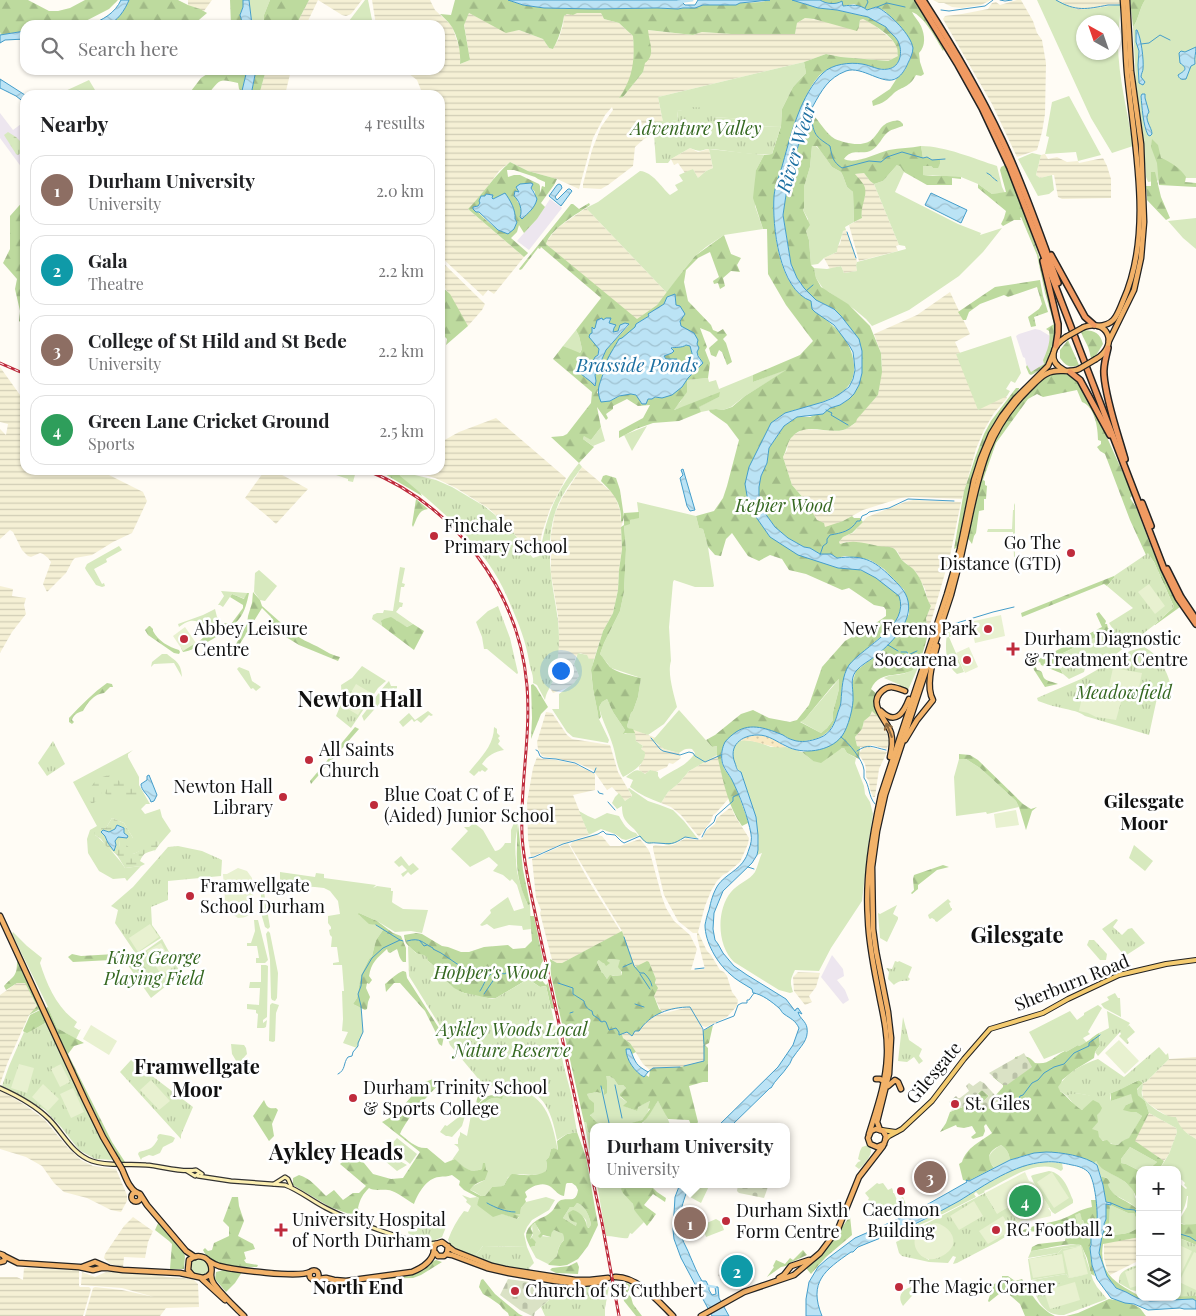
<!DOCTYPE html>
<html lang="en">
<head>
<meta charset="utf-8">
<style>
	:root { --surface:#fff; --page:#f2f2f2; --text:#202124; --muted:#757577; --line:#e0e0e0; --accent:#bf2b3c }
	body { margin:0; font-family:"Playfair Display",serif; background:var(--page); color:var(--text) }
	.controls { position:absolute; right:15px; bottom:15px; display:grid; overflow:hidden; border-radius:10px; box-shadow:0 1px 4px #0004 }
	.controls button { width:45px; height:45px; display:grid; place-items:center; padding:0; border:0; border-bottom:1px solid var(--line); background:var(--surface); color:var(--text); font:25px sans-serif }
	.compass { position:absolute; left:1076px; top:15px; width:45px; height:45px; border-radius:50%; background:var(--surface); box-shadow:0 1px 4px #0004; rotate:320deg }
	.you { position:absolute; left:560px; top:670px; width:18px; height:18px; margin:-12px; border:4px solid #fff; border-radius:50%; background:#1a73e8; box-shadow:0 0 0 8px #1a73e833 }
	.badge { display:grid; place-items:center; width:32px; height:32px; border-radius:50%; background:var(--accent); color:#fff; font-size:16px; font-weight:700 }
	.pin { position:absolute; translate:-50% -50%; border:2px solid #fff; box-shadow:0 1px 5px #0006 }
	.popup { position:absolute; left:590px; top:1123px; width:200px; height:65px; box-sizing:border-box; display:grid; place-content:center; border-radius:10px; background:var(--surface); filter:drop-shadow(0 1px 4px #0005); font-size:16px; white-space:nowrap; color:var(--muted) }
	.popup b { font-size:19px; color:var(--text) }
	.popup::after { content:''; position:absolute; left:50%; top:100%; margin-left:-10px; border:10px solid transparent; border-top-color:var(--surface) }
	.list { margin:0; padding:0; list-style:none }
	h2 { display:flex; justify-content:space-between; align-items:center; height:65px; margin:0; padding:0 20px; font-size:21px }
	h2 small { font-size:16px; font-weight:400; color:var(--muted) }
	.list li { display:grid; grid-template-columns:32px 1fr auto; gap:15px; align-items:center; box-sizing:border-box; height:70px; margin:0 10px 10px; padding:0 10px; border:1px solid var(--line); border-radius:15px }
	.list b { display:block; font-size:19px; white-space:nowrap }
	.list p { margin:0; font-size:16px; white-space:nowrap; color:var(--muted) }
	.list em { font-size:16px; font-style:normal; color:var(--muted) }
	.icon { flex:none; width:28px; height:28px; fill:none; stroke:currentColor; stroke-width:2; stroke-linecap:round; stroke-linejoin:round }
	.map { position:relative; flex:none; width:1196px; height:1316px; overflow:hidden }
	.search { position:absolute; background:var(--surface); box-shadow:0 1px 4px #0004; left:20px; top:20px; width:425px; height:55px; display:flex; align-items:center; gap:12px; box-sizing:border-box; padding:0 18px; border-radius:15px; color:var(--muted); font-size:19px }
	.panel { position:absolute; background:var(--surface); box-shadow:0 1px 4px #0004; left:20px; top:90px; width:425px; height:385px; border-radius:15px }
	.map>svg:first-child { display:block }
	.industrial { fill:#ede6ef }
	.farmland { fill:url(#farmland-rules) }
	.grass { fill:#d7e9be; fill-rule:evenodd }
	.forest { fill:url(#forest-firs); fill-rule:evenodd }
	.wetland { fill:url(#wetland-marsh); fill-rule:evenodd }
	.sand { fill:url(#sand-dots) }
	.cemetery { fill:url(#cemetery-stones) }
	.park { fill:url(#park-tufts); fill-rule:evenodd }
	.pitch { fill:#e8f1d0 }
	.plaza { fill:url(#plaza-grid) }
	.water { fill:url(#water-waves); stroke:#449dca; fill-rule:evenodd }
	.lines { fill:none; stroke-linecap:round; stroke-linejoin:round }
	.stream { stroke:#449dca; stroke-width:1 }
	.canal { stroke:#bbe3f5; stroke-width:2.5 }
	.river { stroke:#bbe3f5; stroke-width:3 }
	.trunk-tunnel { stroke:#dbd9d3; stroke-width:4.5; stroke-dasharray:4.5 2; stroke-linecap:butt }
	.secondary-casing { stroke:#333; stroke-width:5.5 }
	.primary-casing { stroke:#222; stroke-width:6 }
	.trunk-casing { stroke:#222; stroke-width:7 }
	.motorway-casing { stroke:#222; stroke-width:8 }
	.secondary { stroke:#fcefb2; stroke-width:3 }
	.primary { stroke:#f4cb70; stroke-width:4 }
	.trunk { stroke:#f2b269; stroke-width:4.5 }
	.motorway { stroke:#f09a62; stroke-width:5 }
	.rail-casing { stroke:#bf2b3c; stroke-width:3 }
	.rail { stroke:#fff; stroke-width:1; stroke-dasharray:4; stroke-linecap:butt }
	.trunk-bridge-casing { stroke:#222; stroke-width:7; stroke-linecap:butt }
	.trunk-bridge { stroke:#f2b269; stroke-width:4.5 }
	.oneway { stroke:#8d6a41 }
	.poi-dot { fill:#bf2b3c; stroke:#fff; stroke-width:2 }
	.labels { text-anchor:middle; stroke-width:5; stroke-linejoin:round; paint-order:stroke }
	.park-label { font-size:18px; font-style:italic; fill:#356821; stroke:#fff }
	.poi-label { font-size:18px; fill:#111; stroke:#fff; text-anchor:start }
	.street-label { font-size:18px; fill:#111; stroke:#fff }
	.water-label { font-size:19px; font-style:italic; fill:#1c6fa1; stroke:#fff }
	.neighbourhood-label { font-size:19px; font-weight:bold; fill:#111; stroke:#fff }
	.quarter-label { font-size:20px; font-weight:bold; fill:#111; stroke:#fff }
	.district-label { font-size:22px; font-weight:bold; fill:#111; stroke:#fff }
</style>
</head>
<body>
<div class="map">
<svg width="1196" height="1316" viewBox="0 0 1196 1316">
	<defs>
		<pattern id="farmland-rules" width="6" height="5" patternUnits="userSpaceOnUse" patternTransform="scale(1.25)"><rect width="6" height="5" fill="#f5f0d5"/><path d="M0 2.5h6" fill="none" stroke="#d1cdb6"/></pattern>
		<pattern id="forest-firs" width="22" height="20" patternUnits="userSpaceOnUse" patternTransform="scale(1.25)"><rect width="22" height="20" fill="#bdda9e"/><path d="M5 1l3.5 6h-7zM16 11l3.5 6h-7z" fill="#a1ba87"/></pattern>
		<pattern id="wetland-marsh" width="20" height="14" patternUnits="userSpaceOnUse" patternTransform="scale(1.25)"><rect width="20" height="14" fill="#d7e9be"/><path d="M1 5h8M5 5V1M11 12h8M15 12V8" fill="none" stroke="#b8c7a2"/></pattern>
		<pattern id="sand-dots" width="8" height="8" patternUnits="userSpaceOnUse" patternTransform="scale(1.25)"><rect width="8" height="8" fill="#f9eac3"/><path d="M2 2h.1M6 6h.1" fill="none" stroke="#d4c8a6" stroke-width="1.8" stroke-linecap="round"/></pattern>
		<pattern id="cemetery-stones" width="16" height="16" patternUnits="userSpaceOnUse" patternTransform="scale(1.25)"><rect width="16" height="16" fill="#dae2c5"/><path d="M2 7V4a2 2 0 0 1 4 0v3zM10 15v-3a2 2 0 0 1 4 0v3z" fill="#bac1a8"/></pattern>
		<pattern id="park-tufts" width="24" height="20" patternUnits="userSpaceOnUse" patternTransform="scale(1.25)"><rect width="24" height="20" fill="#d7e9be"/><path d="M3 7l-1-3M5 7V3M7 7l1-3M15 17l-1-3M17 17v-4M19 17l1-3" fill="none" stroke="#b8c7a2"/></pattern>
		<pattern id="plaza-grid" width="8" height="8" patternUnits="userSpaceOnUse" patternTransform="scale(1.25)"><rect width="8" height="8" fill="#f0ece2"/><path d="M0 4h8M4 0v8" fill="none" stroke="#cdc9c1"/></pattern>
		<pattern id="water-waves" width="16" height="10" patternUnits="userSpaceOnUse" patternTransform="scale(1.25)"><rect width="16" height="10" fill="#bbe3f5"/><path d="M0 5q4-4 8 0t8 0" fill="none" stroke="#a0c2d1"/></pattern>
	</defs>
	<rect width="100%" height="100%" fill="#fffcf5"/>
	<g class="industrial">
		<path d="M0,113L13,130L25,121V164L22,168L0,138Z"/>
		<path d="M550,199L562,208L529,250L517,241L524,233L537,219Z"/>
		<path d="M1035,329L1040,330L1050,336L1048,350L1043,360L1044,364L1031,372L1026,364L1025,358L1023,357L1016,336L1019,334Z"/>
		<path d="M832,955L843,969L844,976L837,980L845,990L849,1000L843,1004L821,977Z"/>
	</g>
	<g class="farmland">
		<path d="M188,0H212L204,11L188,5Z"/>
		<path d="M309,0H362L351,14L346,16L342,15L318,0L306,25H296Z"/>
		<path d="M372,0H430L435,10L452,26L459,47L461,55L460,64L470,60L464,24L469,13L506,32L519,30L543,39L549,48L553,49L559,38L563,25L564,16L567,14L577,13H601L604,19L619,23L633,36L634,48L633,70L627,87L619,98L623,97L643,72L647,30L693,35L702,32L731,34H795L797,23L805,18L859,27L860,20L863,19L872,23L892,40L897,47L898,56L888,61L841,57L826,54L804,62L658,97L663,122H652L654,134L644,139L635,147L633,166L608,185L601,189L583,188V184L592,150L601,127L613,110L612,107L605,115L593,138L579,189L557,179L528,171L510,162L499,171L481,196L468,209L524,257L494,294L488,290L483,296L440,256V95H423L417,80L404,70H440V25H376Z"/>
		<path d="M933,0H991L981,5L962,8L952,7L944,3H939Z"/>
		<path d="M1017,0H1021L1033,21L1037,33L1042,40L1046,63L1045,114L1042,132L1037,150L1017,157L992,104L943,19L945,16L962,14L988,9L992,3L996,2L1000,5Z"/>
		<path d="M1057,0H1120V4L1097,8L1078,10Z"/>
		<path d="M266,70H291L285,95H259Z"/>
		<path d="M690,148L698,152L709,149L713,168L706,171L698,178L693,169L685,173L678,163L674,165L671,159Z"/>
		<path d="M1045,154L1048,159L1057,157L1067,162L1078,161L1079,163L1103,158L1107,166L1111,179V198L1062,199L1058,197L1054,175H1052L1040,178L1036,175L1041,155Z"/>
		<path d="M864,173L870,181L874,184L899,245L896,246L898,251L859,261L849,225L862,218L861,209L865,196L855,174Z"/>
		<path d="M586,208L667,293L657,305L636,320L546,244L547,241L557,228Z"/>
		<path d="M846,230L856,258L857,262L856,265L857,271L844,273L841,266L830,269L824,258L837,252V247L840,244L843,231Z"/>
		<path d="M440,260L485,304L482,310L468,326L445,288L440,285Z"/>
		<path d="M950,292L970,334L955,342L960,353L956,354L1006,396L1007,398L994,413L984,430L976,449L962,499L912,497L901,498L863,510L843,521L825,528L824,524L817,520L805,500L792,485L783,457L787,450L788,443L793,435L804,429L837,431L844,430L854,424L856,419L878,395L882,365L881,353L874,334L917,315Z"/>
		<path d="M0,367L25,402V470H99L143,492L147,501L132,533L113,542L92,555L75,558L73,560L66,573L47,592L43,584L51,562L48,558L43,554L40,553L31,557L28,556L22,550L13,532L10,530L0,539V429L6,435L8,424L0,422Z"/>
		<path d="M496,418L566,478L550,509L542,533L538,553L536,555L531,554L507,525L488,508L456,488L435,478L418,473L416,471L417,470H440L441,442L459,432Z"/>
		<path d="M582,467L614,494L620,510L621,522L623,521L621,527L622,549L619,570L618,590L613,613L603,631L594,659H589L586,655L580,653L576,656L574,664L579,676L574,683L567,688L553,693L550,688L557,662L559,637L558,616L551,574V535L555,513L562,498Z"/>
		<path d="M265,470H273L308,489L276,524L266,515L245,498Z"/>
		<path d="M913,500L961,502L950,556L930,625L927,626L926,618L931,606L928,601L925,589L916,572L901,559L898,552L893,548L879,547L870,544H865L857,542H845L840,544L839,542L843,537L853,533L867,517L905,502Z"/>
		<path d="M0,586L13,589L12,596L26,598L24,605L26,614L12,632L0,653Z"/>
		<path d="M872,710L881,720L890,739L887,749L872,745L864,748L869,747L887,752L879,769L875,797H873L870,789L869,781L866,777V769L865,764L860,756V752L863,748L857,746L855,737L862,729L864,721L870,716Z"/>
		<path d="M546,712L552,713L567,735L572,739L610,745L618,772L632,796L625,801L612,787L607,790L593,770L575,762L542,756L538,749L537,742Z"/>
		<path d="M633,729L656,738L654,740L664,749L679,753L681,758L673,764L669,763L667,767L655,772L650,770L645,774L639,770V766L641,765V749L643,746L636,741Z"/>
		<path d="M717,755L729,798L716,813L713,815L711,821L699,837L681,815L671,807L661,803L668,792L679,783L689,771Z"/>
		<path d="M537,757L542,759L556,760L575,764L595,774V790L573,795L589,835L567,842L531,857L528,839L527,802L533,768Z"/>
		<path d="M731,807L735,816L749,838L748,844L740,862L727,873L723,875L717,881L711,891L705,906L698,932L707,951L711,955L720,970L724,972L727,976L732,992L738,1000L737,1006L727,1017L706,1027L700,1025L704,1032V1061L680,1067L659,1068L650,1070L643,1064L630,1043L623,1038L622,1033L627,1032L632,1036L635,1031L640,1029L647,1021L657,1015L689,1007L662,1011L660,1009L654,996L656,979L649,962L635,967L622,931L591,880L570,845L571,844L573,841L594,835L602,836L610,846H620L640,839L648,849L650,853L662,897L666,908L674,921L690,935L697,949L691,970L705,969L697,937V933H693L678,921L664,895L653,849V846L655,845L663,846L673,845L686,838L697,840L702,839L706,831L715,824L717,818Z"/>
		<path d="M568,843L590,883L621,932L562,963H557L552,960L540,913L541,910L536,898L532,859Z"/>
		<path d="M798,972L820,973L816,987L809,996L812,1002L805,1005L794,991L793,977Z"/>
		<path d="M25,982L37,1007L29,1015L7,1064L0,1084V995L17,983Z"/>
		<path d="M1196,1057V1139L1182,1130L1179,1126L1176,1117L1171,1118L1164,1114L1150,1105L1143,1098L1142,1089L1143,1087V1083L1146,1082L1169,1059Z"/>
		<path d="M0,1090L25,1105L44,1119L68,1148L81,1160L93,1166L116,1169L127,1195V1201L121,1212L111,1210L87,1198L64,1192L54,1183L42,1166L26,1157L0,1149Z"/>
		<path d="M1149,1113L1176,1128L1177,1132L1169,1154L1164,1161L1134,1141Z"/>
		<path d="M133,1217L153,1231L148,1242L145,1258L124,1257L123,1267L110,1264L104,1258L105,1254L124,1226Z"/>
		<path d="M1140,1237V1260L1110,1275L1107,1270L1104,1258V1243Z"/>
		<path d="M24,1268L79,1270V1286L80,1287H89L91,1289L83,1316H0V1277H17L23,1280Z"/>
		<path d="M82,1272L95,1277L106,1272H115L155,1274L166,1277L184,1278L194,1280L198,1284L199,1307L166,1308L160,1316H85L93,1288L95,1287L122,1290L154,1297L122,1288L81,1285Z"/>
	</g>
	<g class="grass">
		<path d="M249,0H270L264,15V25H252Z"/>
		<path d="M365,0H368L373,25H356L349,21Z"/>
		<path d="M1037,0H1057L1078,10L1097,8L1120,4C1121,17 1118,29 1118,42C1118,78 1128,112 1133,146L1112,153L1091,118ZM1084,22H1114V52H1084Z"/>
		<path d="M1145,0H1196V178H1175L1148,182L1146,177L1143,135L1137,103L1133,27C1139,19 1139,9 1145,0Z"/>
		<path d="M804,62L806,73L793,87L782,109L781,126L746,127L745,119L712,117V108L677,111L678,120L663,122L658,97Z"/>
		<path d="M89,80L98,95H58L61,93Z"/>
		<path d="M1069,96L1101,155L1078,161L1076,152L1045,154L1049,137L1046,136L1052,102Z"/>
		<path d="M815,145L820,150L832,167L841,172L843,176L847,187L853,192L854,222L845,227L846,230L843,231C842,237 837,247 837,252L824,258L818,264L811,265L809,240L806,231L808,219L803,210L804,208V187L810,167L812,146Z"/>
		<path d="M921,146C945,146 975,159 997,166L1002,187L1005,193L992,194L978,184L961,177L923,175V166H931L933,168H937L940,164L932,160L923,158Z"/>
		<path d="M709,149L764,155L756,170L755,206L763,229L724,235L706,247L695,256L682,272L667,293L586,208L598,202L640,171C653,172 661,187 670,195L678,190L675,185L683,181L679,175C683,173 688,171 693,169L698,178L706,171L713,168Z"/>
		<path d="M1032,153L1041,155L1036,175L1040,178L1052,175L1054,190L1049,194L1038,196L1018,159Z"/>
		<path d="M897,165H900L904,172L895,192L958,224L981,233L980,235L1002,228L983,252L959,276L909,310L872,326L866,319L854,309L829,292L824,290L816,278L814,268L827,269L841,266L844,273L857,271L856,265L857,262L906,249L905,246L899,245L874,184L883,181Z"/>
		<path d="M1196,218V249L1183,238L1168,221Z"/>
		<path d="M576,330L579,336L582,349L579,354L563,346Z"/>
		<path d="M1011,336L1021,373L1015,383L1011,381L1006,389L1010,391L1007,396L978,410L956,354Z"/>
		<path d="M790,368L745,396L731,407L723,410L716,409L701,412L698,407L719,397L673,410L681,401L687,380L708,378L709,382L716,380L719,389L753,375V382Z"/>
		<path d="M647,426L632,451L624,435Z"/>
		<path d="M601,427L605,441L593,446L583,439L584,435L591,440Z"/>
		<path d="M637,502L696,516L699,528L703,529L708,547L714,586L713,587H695L674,580L673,582L669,627L671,661C667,673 674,695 677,707L664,724L648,735L628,728L627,726L631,713L633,711L638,697L641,678L611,668L600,654L604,643L620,611L624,592L626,549L624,526L630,520L639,517Z"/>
		<path d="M1014,503L1015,505V557L1014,558L1013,532H987L988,529H1012L1013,510H1014Z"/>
		<path d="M119,546L122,550L106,559L107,562L94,569L102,584L104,583L105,586L102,587L96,585L86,570L85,568L87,564Z"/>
		<path d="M400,567L405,568L402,583L405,584L404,587H401L399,602L403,603L402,607H400L396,612L413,624L407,627L399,623L396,620L381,621L382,626L372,619L373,615L377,613H383L384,610L393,611Z"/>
		<path d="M259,570L277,586L265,601L260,600L254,592L255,573Z"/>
		<path d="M221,591L247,593L245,599L232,594L223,607L220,605H218L224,596Z"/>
		<path d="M215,609L217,617L219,618C209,633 203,619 190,621C186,622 183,624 179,627L178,624L203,615Z"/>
		<path d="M959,627L962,631L949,637L964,672L957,674C945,664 945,648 947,633Z"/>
		<path d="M578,653L587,655L589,659H594L591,672L593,689L599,719L609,740L608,743L573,737L567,732L552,709H559V694L574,683L579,676L574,664Z"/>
		<path d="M162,654H167C177,662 181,663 182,677L174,663L154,664L151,667L152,662Z"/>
		<path d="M918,665L917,670L908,690L900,688V685L884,678C891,674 895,676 902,674C908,673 913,669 918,665Z"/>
		<path d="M239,667L249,671L252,681L261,687L256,691L253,688L251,689L237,669Z"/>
		<path d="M839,679V689L833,712V720L827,728L821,733L799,721L805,719Z"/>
		<path d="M389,681L391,686H397V688L396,690L393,688L381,704L380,703L364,721L362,716C371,705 378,692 389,681Z"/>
		<path d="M607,699L613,712L625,730L624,734L630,732L635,733L636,741L643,746L641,749L645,752C646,764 632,772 623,777C617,768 616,756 613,746C609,732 602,721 599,707L602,702Z"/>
		<path d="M679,710L712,747L717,746V755L689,771L679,783L668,792L661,803C650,799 639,794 630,787L633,780L626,777C634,771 636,767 645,774L650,770L658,772V776L660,779C673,769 685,768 695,753L692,749C686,748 684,749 679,753L664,749L653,740Z"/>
		<path d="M428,711L433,715L431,716L429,715L421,723L417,720L414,722L412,719L403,727L399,722L409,713L415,720Z"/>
		<path d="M494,727L497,729V733L500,736L498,738L500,741L498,744L504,750C494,752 488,755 482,764L488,769L485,772L482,770L480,772L479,771L474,776L469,772C480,758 494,746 494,727Z"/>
		<path d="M744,740L758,742L771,747H786L802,752L813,761L842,748H844L847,753L856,758L855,763L864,786L865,794L870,802L873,814L869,840L862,901L831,948L819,971L795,970C790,980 790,982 793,992L790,993L779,990L734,962C717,946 716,910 731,892C737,884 750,880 755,872C758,866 759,859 762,853L757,855C763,824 747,802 741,772C734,768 730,756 733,748C735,745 737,743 739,741Z"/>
		<path d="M133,750L128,754V757L139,777V785L150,804H146L141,809L145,814L160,809L162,817L171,831L159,845L158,841C149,845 142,851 133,854L122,847H119L120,839L133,838L124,823L112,818L106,828H101L95,835C101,839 103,843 108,847C114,854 120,860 125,868L141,866L127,881L125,878L113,879L99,871L88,853L87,839L90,830L97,826L73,782Z"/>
		<path d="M959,759H966L980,768L1016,801L1019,807L987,814L986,812L956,816L954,777Z"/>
		<path d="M629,788L648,801L660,805L673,810L684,821L698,839C682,833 682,843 669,845C664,845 659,842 654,843C649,843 652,845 647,843C640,840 639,834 634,829C625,821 622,818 622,806L617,809L612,803L615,797L619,793L625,801L632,796V795L628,789Z"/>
		<path d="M579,811L588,816L595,819L607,813L619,816C623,823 627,831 636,833L638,836L626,840L622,839L615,834L601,829L589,835Z"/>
		<path d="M516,818L518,819C518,824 517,826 517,831C515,840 515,851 516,860C516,875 522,889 527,903L528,905L530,904L531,929L523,930L522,926L509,925L494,929L487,924L482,926L480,925L491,913L490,910L508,897L514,911L524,908L517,885L512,879L510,881L503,875L493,871L498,865L489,857L470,867L451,849L468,831L464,827H469L474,823L483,830L495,851C499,851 503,847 505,843H511V830Z"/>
		<path d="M1134,845L1153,861L1145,871L1129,858Z"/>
		<path d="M401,856L409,866L413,863L419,869L411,875L408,872L403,877L401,874L407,870L402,865L399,867L394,862Z"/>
		<path d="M280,872L315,877L316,873L324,874V878L376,885L373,888L377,886L391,888V891H393L392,902L393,903L403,909L428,910L422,933L411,931L395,932L377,921L359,913V915L369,923L376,925L383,930L376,940L372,956L369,959L361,975L357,998L353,1004L361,1008L363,1032L357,1048L343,1043L348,1032L342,1031L343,1019L342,991H344L342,965H333V963L339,962L337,947H331L332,937L330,935L329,930L331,929V927L328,923V916L340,914L338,901L330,891L324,888L315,887L298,886L291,881L280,883Z"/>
		<path d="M261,891L264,892L270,927L268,929L265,927L261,913Z"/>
		<path d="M948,899L951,902L949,903L951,908H952V910L937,922L935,921V920L932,918L930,919L929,918L928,915Z"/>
		<path d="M897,905L893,914L898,917V919L887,942L880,938L878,913L880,914Z"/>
		<path d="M254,920H258L268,960L265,963H256V958H259L257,946H247V943H251L255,931Z"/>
		<path d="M268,931L270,933L278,973L277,998L275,1001L272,1000L271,998L270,960L266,934Z"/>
		<path d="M13,932L27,946L42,958L40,963C47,985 57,1008 77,1022L74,1027L79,1030L81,1029L76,1039L57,1028L48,1007L12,934Z"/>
		<path d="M609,959L620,960V968L622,975L615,976L612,975L607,979L603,973H602L597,962L599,960L607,961Z"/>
		<path d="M261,965H266L268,966L267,1017L263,1020V1023L267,1020L266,1027L264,1028H257L258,1014L256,1013V1010L247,1009V1004L259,1005L260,988H249L250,982H261Z"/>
		<path d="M1115,993L1118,998H1120L1121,1017L1104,1008L1101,1004L1109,1000L1107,997Z"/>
		<path d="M272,1003L279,1005L276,1013L275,1041L273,1042L269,1041L270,1005Z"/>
		<path d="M1098,1005L1102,1008L1088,1032L1090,1034L1083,1038L1087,1043L1079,1046L1078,1045L1066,1052L1064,1051L1044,1059L1029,1032L1070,1011L1077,1020L1084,1015V1013Z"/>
		<path d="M231,1044L244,1045L246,1048L247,1054L238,1064L232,1054Z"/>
		<path d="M606,1076H609L614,1079L618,1085H623L626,1088L620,1097L627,1102L624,1106L637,1111V1107L650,1101C650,1108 648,1113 643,1119C637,1124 612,1129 604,1127C601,1126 596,1123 594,1121C587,1114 590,1103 587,1094L597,1092L600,1086L604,1090Z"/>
		<path d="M1143,1083C1143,1088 1141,1091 1142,1095C1146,1105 1166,1118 1176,1117C1181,1130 1185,1132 1196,1139V1224L1186,1225L1178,1222L1187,1207L1188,1196H1187C1186,1206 1182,1213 1177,1220V1187L1180,1184L1186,1189L1187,1188L1184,1185L1185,1183L1182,1180L1177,1178V1170H1159L1169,1154L1177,1132L1176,1128L1149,1113L1145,1101L1138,1095L1137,1090Z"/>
		<path d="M502,1088C544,1089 551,1115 558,1151L554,1148L551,1149L549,1157L546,1160L547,1165L546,1171L543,1174L532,1175L519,1174L508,1177C504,1188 503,1187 492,1187L485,1196H481L475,1192L470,1190L471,1187L485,1180L486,1175L482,1169C469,1174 464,1168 455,1159L452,1160L459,1150L458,1147L454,1144H458V1139L460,1135V1132L467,1136L471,1115L476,1107L477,1109L488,1100L504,1093Z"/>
		<path d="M1073,1093C1090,1094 1094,1099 1111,1093L1110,1098L1111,1101L1131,1093L1134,1102L1126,1105L1142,1116L1129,1139L1122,1141L1118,1145C1093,1141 1091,1129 1085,1108L1082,1110L1076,1107L1067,1096Z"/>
		<path d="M658,1101L665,1112L671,1127H632L643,1123Z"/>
		<path d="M460,1110L462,1115L465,1116L462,1126L452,1137L448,1136H446L440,1132L445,1125L447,1126L460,1116L457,1112Z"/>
		<path d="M584,1122H586L588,1132L594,1136V1172Z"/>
		<path d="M160,1134L171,1136L175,1138L173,1142L163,1147L160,1153L153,1156L149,1155L142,1158L141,1160L138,1154L139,1152C149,1149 152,1150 158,1139L157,1138L158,1135Z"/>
		<path d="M397,1138L417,1154L410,1164L389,1147Z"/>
		<path d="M868,1145L871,1149C872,1156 864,1165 859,1169L855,1166L858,1162L861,1161L858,1159L860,1151L862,1147Z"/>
		<path d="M1001,1145C1007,1149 1009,1153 1010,1160L994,1168C994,1167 990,1163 989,1161C987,1154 996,1148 1001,1145Z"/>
		<path d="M1130,1147L1157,1162L1148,1170H1140V1171L1126,1164L1121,1163V1159Z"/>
		<path d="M386,1151L396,1159L407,1165L397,1171L385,1161L383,1154Z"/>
		<path d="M1096,1161L1104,1170L1120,1178L1130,1186L1134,1192L1135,1197L1139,1204V1211C1135,1207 1131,1203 1126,1201C1120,1197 1114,1196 1110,1189C1108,1186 1107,1181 1106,1177H1101L1097,1165L1095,1163Z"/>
		<path d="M1046,1162L1062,1163L1063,1169L1061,1171C1039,1157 1008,1179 989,1189L984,1191L985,1192L979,1195L976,1192L974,1194L976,1197L929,1221L889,1238L888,1235L890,1236L917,1224L959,1201L981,1186L996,1179L1007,1172L1027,1165Z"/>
		<path d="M1049,1171C1063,1173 1068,1188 1073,1200V1203L1055,1214L1052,1212L1034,1183L1031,1176L1033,1175Z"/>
		<path d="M877,1183L879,1184L883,1183L888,1190L892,1188L893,1191V1193H894L897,1200L903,1197L907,1207L900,1211L898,1208L882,1216L868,1200L869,1198L865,1193Z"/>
		<path d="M597,1184H624L622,1189L633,1204L634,1210L643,1220L644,1222L632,1234L630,1233L628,1238C621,1239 614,1236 606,1236Z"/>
		<path d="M462,1195L470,1198L477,1197L480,1199L477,1205L517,1219L519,1217L514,1214L516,1210L520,1213L521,1208L526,1202L546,1197L555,1200L549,1210L532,1220L527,1227L524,1234L527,1247L483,1246L474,1257L453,1248L448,1240C452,1229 457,1220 464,1211L468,1212L471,1206L466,1202L467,1200Z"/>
		<path d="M577,1203C585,1205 590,1217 591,1225L590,1228L587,1227L586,1220L582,1216L575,1222L577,1223V1226H576L563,1218L570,1207H574Z"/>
		<path d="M1110,1205L1128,1213H1134L1139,1226C1132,1235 1117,1234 1107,1236L1109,1230Z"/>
		<path d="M1080,1213L1089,1237L1081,1236L1074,1215Z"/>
		<path d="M716,1219L721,1222L724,1230L706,1237L702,1225Z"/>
		<path d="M533,1223L536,1224L539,1231L541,1232V1236L551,1237L552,1231L554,1230L563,1234L564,1240C559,1245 558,1249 557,1256L548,1264L536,1258L530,1247L535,1246L536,1242L530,1239L533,1235L532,1225Z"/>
		<path d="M1077,1244L1082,1246L1062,1249L1058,1253L1028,1258L1031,1251Z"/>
		<path d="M196,1258C199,1258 202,1258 204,1259C211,1263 210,1271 206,1276L193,1274L189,1270L190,1261Z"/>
		<path d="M1066,1274L1069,1278L1084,1275V1276L1044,1288L1042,1281L1035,1282L1032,1280Z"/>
		<path d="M911,1287L918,1289L903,1306C897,1297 901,1290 911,1287Z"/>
	</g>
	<g class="forest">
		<path d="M0,0H28L49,11H58L70,8L85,0H118L109,9L78,25H25V31L1,35L0,32Z"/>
		<path d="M129,0H178L188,5L200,9L207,13L193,25H107C117,19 124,11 129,0Z"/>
		<path d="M230,0H243V7L240,15L243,25H231Z"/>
		<path d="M270,0H309L296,25H264V15Z"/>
		<path d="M455,0H508L523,5L544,8L595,9L657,8L678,9L683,8H695L703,5L761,2L770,0H792L818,8L837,10L868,17L886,27C889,33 895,35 898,41C901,47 901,54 899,60C891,79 865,62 850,63C846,64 829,69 825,71C810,80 800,111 794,127C790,141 785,156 781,171C778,179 775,188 774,196C772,227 778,289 811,301L812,309C832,324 852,338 854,365C856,392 832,398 812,406C803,409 794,409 786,413C782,415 776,419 773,422C768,427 752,495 749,507L770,537L852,568C871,572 886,583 899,596C909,624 873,639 860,656C854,663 847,674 843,682C841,688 842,695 841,701C841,704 839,709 838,712C834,727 827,737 811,740C801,742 793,742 785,736L740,730C726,740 715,752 725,770C728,774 731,778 734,783C739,795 743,808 748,821V823L742,826C727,805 723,779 717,755V746L712,747L706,740L715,735L741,714L753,710L769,718L790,722L797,720L809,705L822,667L845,641L873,625L886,616V610L884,607L874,605L849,588L842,590L806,574L789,570L782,559L770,555L759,561L748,556L732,533L726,539L721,556L715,555L708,547L703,529L699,528L696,516L714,511L723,498L727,486L739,440L727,424L710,412L709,410L716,409L723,410L732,407L745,396L786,370L753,382V375L800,355L813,341L786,305L768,274L767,229H763L753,198L756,170L764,155L772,154L781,126L782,109L793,87L806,73L804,62L826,54L841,57L888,61L898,56C897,54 898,51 897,48C893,36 873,24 863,19L860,20L859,27L857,31L814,19L805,18L797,23L795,34H731L702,32L693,35L648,30C649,42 656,55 645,63L643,72L623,97L619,98C633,78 635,60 633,36L619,23L604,19L601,13H577L573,15L567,14L564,16C562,28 559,38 553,49L549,48L543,39L519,30L506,33L469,13L464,25L470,60L460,64C461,52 458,38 452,27C449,22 444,18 440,14L451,15ZM839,679V689L833,712V720L827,728L821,733L800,722L805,719L833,685Z"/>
		<path d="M820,0H914L944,49L943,51C937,40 924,16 912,12C914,17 919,21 921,26C925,35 926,46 919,53L920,62L924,74L921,76L916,75C909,88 903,86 894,93C887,100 884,103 873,106L872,101L890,89L897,78L905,70L911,57L890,17L885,11L876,7L867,10L854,4L843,6L842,5L822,2Z"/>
		<path d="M1130,0H1145C1139,9 1139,19 1133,27Z"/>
		<path d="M213,70H247L242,92L239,89L238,83C217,78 221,80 207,95H188L201,78Z"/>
		<path d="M256,70H266L259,95H251Z"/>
		<path d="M812,109L813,110L811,113C820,121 825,133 835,139C845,143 860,147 870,141C880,134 879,124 893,121C898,120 900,120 903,124V126C898,128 892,129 888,132C882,137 879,146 872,150C862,156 852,147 844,159C856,165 876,153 889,150C900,148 911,148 921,146L923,158L927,157L932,160L940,159V164L938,168H933L931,166H923V175C936,177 948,175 961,177V179L952,178V185H927L904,172L900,166L897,165L883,181L874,184L870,181L864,173L855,174C858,178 864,183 865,188C867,198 860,207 862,218L854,222L853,192L847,187L843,176L841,172L832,167L817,146H812L810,167L804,187V208L803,210L810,225L806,231L809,240L811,265L814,268L816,278L821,287L848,304L870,326L881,353L882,372L878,395L857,419L856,422C852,425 848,429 843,430C827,434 806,422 793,436C787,441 787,450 783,457L792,485L805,500L817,520L824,523L825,527L843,521L852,516L854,518H860L863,522L852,533L843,537L839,542L840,544C853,539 865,543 878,546C883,547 889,546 893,548C898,551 899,557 903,561C907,565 914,568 917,574C924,584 925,596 931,606L926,618L927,626L930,625C928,634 922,660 917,666C904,681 881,667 871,689L877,694C873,704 876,711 881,720L872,711L870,716L864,721L862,729L855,737L857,746L860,747L859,759L847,753L844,748H842L821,763L813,761L802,752L823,748L834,743L853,696L851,687L856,671L885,648L897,635L909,614V607L908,602L904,590L884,569L875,563L870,560L845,556L837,558L831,554H820L810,548L804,547L788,538L775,527L762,509L759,500V487L761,476L767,463L769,448L784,426L797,417H810L830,408L840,405L849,399L854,394L859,385L862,372L861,345L834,309L816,300L804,288L797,278L791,264L783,215L789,175L807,118L806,115Z"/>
		<path d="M1152,139L1158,145L1161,158C1171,162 1180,168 1186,177L1185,182L1196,183V187L1159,185L1157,163L1151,147Z"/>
		<path d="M510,162L528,171L557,179L554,185L541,203L545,207L537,219L524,233L519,225L517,232L511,238L528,253L524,257L468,209C483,194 494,176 510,162ZM507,170H514L535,177L538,179L545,182V187L542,186L540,193V186L539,184L520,175H514L508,177ZM528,184L535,192V196L522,214L521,206L517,201L520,193L516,187ZM486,194L493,195L492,198L493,199L502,195L507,196L509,202L513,207L515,219L498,230L486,220L473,207L478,206Z"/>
		<path d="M1005,165L1021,204L1041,262L1056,326C1057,345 1050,367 1031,375L1029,374L1026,367L1027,365L1031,372L1044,364L1043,360C1047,352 1051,341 1049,331L1046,329L1054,324L1045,293L1037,255L1021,217L1020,218L1021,220H1014L1003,226L1001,224L1004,218L1006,211L978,188V184L992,194L1006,192L1000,170L1001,167Z"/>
		<path d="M1151,172H1155L1161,197L1170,218L1166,220L1147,200V196L1146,186H1151Z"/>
		<path d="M25,199V327L19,321L20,311L15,289L17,279L3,263L10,249V216Z"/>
		<path d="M589,203L590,205C577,214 551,228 546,244L637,319L657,305L682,272L695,256L724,235L731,254L741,258L737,265L740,272L731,271L723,278L725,286L720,289L718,283L714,284L713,281L719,277L710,252L698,258L686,270L684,282L688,301L711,325L713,330L718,332L723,329L727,335L723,339L726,343L732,362L727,365L722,352L719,350L716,357L711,355L709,348L718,340L710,332L700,328L707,347L705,350L710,363L708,378L687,380V392L674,410L720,392L719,397L699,407L701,412L679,421L653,423L636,429L619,438V431L643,418L650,405L638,406L627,399L613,406V409L606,414L608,418L606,420L597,407L601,427L591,440L584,436L583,439L594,447L593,448L579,463L551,437L563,436L567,434L591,403L592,392L553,359L563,346L580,353L582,349L579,336L576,330L601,298L541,247L540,249L538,248L522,269L520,270L519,269L571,204H573L579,209ZM675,294L676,305L681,326L703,363L688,378L682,387L659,398C651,396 647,399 642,404C640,401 638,396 634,394C627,391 616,398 610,401L597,393L603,374L606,373C607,369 607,365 608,361C610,350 627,334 636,327V324L649,316V314L664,304ZM611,319L609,323L614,328L613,332L618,331L629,325L606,350L595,375L596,381L595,385L590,379L584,377L586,364L595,365L599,349C594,342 590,337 594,329Z"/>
		<path d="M1040,280L1043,296L1048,312L1034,317L1036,326L1031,327L1028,317L1039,309L1042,304L1037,287L1008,297L1004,295L980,304L969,312L966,320H963L958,312L995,287Z"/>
		<path d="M440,285L450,294L468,326L446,345L447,339L443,335H440Z"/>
		<path d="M1085,330C1095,331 1100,333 1103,344L1095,357L1091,358C1090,355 1090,353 1089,350C1088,345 1083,338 1081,332Z"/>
		<path d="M1068,340L1079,365C1070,369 1065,365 1060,358V350Z"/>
		<path d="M686,345L690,346L693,357L686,368L685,373L679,371L681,365L673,369L664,356L672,353L674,351L671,349C676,347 683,347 686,345Z"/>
		<path d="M1058,373L1071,375L1075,378L1095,411L1133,495L1130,498L1136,507C1149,541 1161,576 1180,607L1155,625H1154L1174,607L1154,562L1148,554L1146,555L1130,520L1105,454L1100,451L1097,447L1101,444V441L1098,440C1098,428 1095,407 1082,402L1077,390L1043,397L1037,394L1028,399L996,443L983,480L985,481V485L987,486L986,499H984V510L979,511L976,533L974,536L972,544L967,537C975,501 981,459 1001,427C1008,415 1018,404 1027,394C1037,384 1045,375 1058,373Z"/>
		<path d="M1016,388H1019V389L1006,408L974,476L958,547L954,549L964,491L975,458L984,434L991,421Z"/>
		<path d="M385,470H405L406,479L419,490L422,496L383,473Z"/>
		<path d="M606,475L616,478L620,490L624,517L623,521L621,522C622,503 613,493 601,481L603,476Z"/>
		<path d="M416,499L428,509C418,510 417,519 413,527L412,525Z"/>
		<path d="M639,512V518L630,520V524L624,526L626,549L624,592L620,611L604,643L600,654C604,658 606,663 610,667C615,672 633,676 641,678L638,697L633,711L631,713L627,726L628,728L633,729L635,733H626L623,734L625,730L613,712L607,699L602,702L599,707L601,717L599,719L593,689L591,670L603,631L613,613L618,590L619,570L622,549L621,527L624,525V513Z"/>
		<path d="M1114,576V578L1107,586L1104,584L1022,617L1021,613Z"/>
		<path d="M253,592L260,600L262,606L288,629L285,633L270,622L271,617L262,608L233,655L231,653L247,624L248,616L252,603Z"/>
		<path d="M247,593H249C247,602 245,612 239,619C232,629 195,651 183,652L181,648C185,646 189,646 194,644C201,641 206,635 210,629H214L223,623L231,624L243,608V605L230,597L232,594L244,599Z"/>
		<path d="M1099,612L1106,621L1105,624H1107L1108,628L1114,629L1122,643L1118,642L1111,631H1109L1061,654L1053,655L1063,674L1041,665L1040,662L1035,665L1037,670C1044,671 1041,673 1044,678C1046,681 1054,682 1058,684L1045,687L1034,670L1029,653L1033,652L1034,660L1044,657L1102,627L1096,614Z"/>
		<path d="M391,617L407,627L413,624L424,631L414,650L382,626L381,621L384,619Z"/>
		<path d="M149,626H150L153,629V631C158,641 169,647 179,650L180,652L179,654L174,653L148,635L145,630Z"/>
		<path d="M297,626L300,629L296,635C302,640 307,641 314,645C323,649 330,655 340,657L338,661L299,645L286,637Z"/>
		<path d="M107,683L112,684L113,687H110L104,693C94,694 87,703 83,711C78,712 73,715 72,720L74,722L72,724L69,722V718C81,705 93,693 107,683Z"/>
		<path d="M533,684L536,687L548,707L541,714L531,739L532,718L531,685Z"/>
		<path d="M355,727L359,729L311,784L310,781Z"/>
		<path d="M959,754L970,755L978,760L1023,804L1031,809L1037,807L1032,811L1026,830L1019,807L1016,801L980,768L966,759H959Z"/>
		<path d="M518,824L523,870L530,904L528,905C518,883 516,869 517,845C517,837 517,831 518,824Z"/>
		<path d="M943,865L949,867L937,870L918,885V889L912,894L911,893L914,890L913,879L914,875Z"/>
		<path d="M359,913L377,921L393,933L401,936L406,948V962H403C399,958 399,954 397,949L390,953L388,952L387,949C377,958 371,963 369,976L372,980L369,984L367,983L366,988L370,997L368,1002L367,1009L365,1010L353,1004L357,998L361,975L369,959L372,956L376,940L383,930L376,925L369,924L359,915L358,914Z"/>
		<path d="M530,916H534L543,961C538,967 539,979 546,985L548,983L554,1009L551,1008L546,986L540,987L528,979L496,998C489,1000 461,993 454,989C446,983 443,974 436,968C428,959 413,953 406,943C405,941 404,937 404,935L416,933L422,934L442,946L448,947L461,952H469L484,947L508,945L513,949L525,948L532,941Z"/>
		<path d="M622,931L635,967L647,961L649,962L656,979L655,983L658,988L654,996L659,1009L662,1011L661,1013C652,1016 644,1023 639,1031H635L632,1036L627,1032L622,1034L623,1038L630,1043L636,1052L632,1054L631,1051H626C628,1061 635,1072 644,1077L646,1075L649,1077L650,1070L653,1068L680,1067L704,1061L703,1031L713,1025L709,1043L705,1045L708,1048V1082H703L689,1086L698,1122L695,1127H692L689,1120L668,1119L658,1101C644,1122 646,1127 618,1127L642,1120L650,1109L648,1108L650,1101L638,1107L637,1111L623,1106L627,1102L620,1096V1094L626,1088L623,1085H618L614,1079L609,1076H606L607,1081V1093L604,1095V1090L600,1087L601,1093L597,1092L587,1094L589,1099L594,1103V1112L590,1115L595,1121L603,1127H594V1136L588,1132L586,1122H584L551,975L550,959L557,963H562ZM609,959L620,960L618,967L622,972V975L615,976L610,975L607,979L603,973H602L597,962L599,960L603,963H604L606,966L610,963L607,961Z"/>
		<path d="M72,954L81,956L115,954L117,958V960L113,961L111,960L73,962L68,957Z"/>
		<path d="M19,960L40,1009L29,1015L37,1006L25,983H17L6,990L4,986C13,976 17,977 17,962Z"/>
		<path d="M403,971L406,972L407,978L444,1036L442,1046L439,1044L437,1039V1035L425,1011L400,983H394L386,992L385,984C390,980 397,973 403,971Z"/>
		<path d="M48,1007L57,1028L84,1043L74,1046L68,1054L112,1142L125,1162H121L114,1152L81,1084L46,1008Z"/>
		<path d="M40,1010H41L47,1022L27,1034L23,1031L30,1015Z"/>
		<path d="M1099,1033L1100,1045L1095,1052L1094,1058L1076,1069L1062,1080L1060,1091C1068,1097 1073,1105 1082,1110L1093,1100L1099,1103L1102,1108L1100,1112L1097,1115L1098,1122L1092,1129L1098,1131L1099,1137L1103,1141L1107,1140L1111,1144L1118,1145L1122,1141L1129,1138L1142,1116L1136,1112H1131L1123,1110L1126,1105L1133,1102L1131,1094L1111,1101V1093L1139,1080L1143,1083L1137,1089L1138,1095L1145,1101L1149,1113L1135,1141L1164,1161L1159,1170H1148L1157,1162L1130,1147L1121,1159V1163L1126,1164L1140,1171V1205C1137,1200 1135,1192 1131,1188C1123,1178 1114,1176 1104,1170C1101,1168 1098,1164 1096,1161L1095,1163C1065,1150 1041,1149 1010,1160C1009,1153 1007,1149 1001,1145C989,1151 985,1157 994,1168L968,1181L963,1180L959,1164L962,1162C967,1147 980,1142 992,1133L986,1124L984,1126L985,1131L983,1136L973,1139L971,1137L976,1133L972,1126L964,1128L957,1127L956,1125L940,1132L946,1123L950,1112C956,1109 965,1107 970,1103C975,1099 977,1093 982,1090L989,1096L981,1104L984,1107L991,1109L1000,1102L995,1096L1003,1087V1085L993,1077L1015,1061V1057C1024,1055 1029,1056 1035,1063C1050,1065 1052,1057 1065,1051L1066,1052L1078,1045L1079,1046C1087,1043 1092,1037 1099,1033Z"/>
		<path d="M433,1079L442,1081C428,1096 408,1116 400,1134C408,1140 416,1149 427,1148L445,1163L455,1159C464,1167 469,1174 482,1169L483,1163H485L486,1170L488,1171L485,1180C480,1182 473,1184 470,1190L481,1196H485L492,1187C511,1187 501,1183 512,1174C522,1175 538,1177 546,1171L547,1165L546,1160L549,1157L551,1149L554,1148L558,1150L557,1141L567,1134L577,1132L586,1157L598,1225L588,1246L578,1259L567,1265L560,1266L549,1265L548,1264L557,1256C558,1250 559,1245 564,1240L563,1234L554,1230L552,1232L551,1237L543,1235L540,1238L538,1236L541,1233L535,1223L532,1225L531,1229L533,1233L530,1239L532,1238L536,1242L535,1246L530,1247C529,1244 526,1239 526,1236C526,1228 534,1221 541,1218C544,1217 548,1215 551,1212C555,1209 556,1202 561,1200C569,1197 576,1204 578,1190L576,1186L572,1183H567L566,1184L564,1196C558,1195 556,1191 551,1187C543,1181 532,1186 525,1192L527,1197L525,1199L526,1202L521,1208L520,1214H514L519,1216L517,1219L502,1214L493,1217L477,1205L479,1198L464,1190L459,1185L460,1181L452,1175C447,1177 444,1176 439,1177C427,1178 418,1193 414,1204C407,1200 400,1194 392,1191C384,1188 375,1192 369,1188C363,1194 360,1199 358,1208C360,1212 362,1214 360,1218L330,1207L293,1185V1178L299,1175C310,1178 318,1188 326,1196L334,1190L343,1200L353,1193H359L366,1186L340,1164L352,1153L355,1152L373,1174L391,1179L403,1178L420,1152L382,1122C401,1113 408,1099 422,1084L425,1082ZM577,1203C585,1205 590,1217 591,1225L589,1228L587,1227C586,1219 581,1212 573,1210L568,1213C569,1220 571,1221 577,1223L576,1226L563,1218L570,1207H574Z"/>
		<path d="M501,1090L504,1092L502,1099C490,1095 486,1102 478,1109C475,1102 476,1095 484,1093L486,1095L477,1105L488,1096L498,1094Z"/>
		<path d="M264,1100C267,1107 268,1109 276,1108L278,1110L272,1124L274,1136L269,1141L253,1116Z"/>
		<path d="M1101,1177C1106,1177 1108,1178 1110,1183L1108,1184C1112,1199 1130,1200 1139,1211L1140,1210V1237L1103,1244C1098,1274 1117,1284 1140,1296V1297L1194,1296H1196V1301L1193,1299L1150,1301L1137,1298L1126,1292L1116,1288L1107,1276L1099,1253L1104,1224L1106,1219V1203L1111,1204L1106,1202ZM1110,1205L1128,1213H1134L1139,1226C1132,1235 1117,1234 1107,1236L1109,1230Z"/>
		<path d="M624,1184H649L657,1192L666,1198L665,1202L653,1194L644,1205L656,1214L651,1221L647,1226L634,1210L633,1204L623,1193L621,1189Z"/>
		<path d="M232,1197H238L239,1206L244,1221L238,1236L253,1244L255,1249L244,1252L246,1259L244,1260L246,1263L258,1265L257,1267C241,1267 210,1267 203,1250L205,1248L208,1251L212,1250L214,1243L229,1236V1227L223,1221Z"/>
		<path d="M1091,1200H1096L1097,1209V1224L1090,1246L1091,1261L1095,1276L1091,1274L1087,1258L1081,1245C1068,1242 1045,1249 1031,1251L1032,1247L1038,1244L1065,1241L1066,1237L1058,1233L1053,1234L1045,1231L1020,1232C1033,1224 1048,1224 1062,1219C1073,1215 1080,1209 1092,1207ZM1080,1213L1082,1220H1083L1088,1237L1081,1236L1075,1215Z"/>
		<path d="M850,1216L852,1235L826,1257L811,1274L806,1268L825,1251Z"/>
		<path d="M159,1221L182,1250L185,1256L184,1269H170L172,1244L169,1241L155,1230Z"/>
		<path d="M1177,1222C1183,1226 1190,1224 1196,1224V1245L1177,1237Z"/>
		<path d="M803,1250L807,1255L792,1262L786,1266L781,1267L767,1277L774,1267L773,1266L776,1260L785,1264L790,1258L793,1260Z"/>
		<path d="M436,1260L442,1262L421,1275L413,1278L373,1279L396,1276Z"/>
		<path d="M577,1262L579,1267L578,1274L556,1273L550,1270L552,1268L569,1266Z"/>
		<path d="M228,1269L241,1271L242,1272L235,1283L226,1292L215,1279L216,1272Z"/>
		<path d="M1002,1276H1008L1015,1281L1022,1279C1030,1292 1039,1309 1055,1316H1025L1020,1304L1004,1290L989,1302L988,1301L990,1295L978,1293V1291L970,1289L968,1291L952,1281L973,1286H983L999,1283L1002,1280Z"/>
		<path d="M483,1279L495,1294L519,1314L523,1316H509L508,1313L503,1309L500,1305L490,1298L483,1294L479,1287L481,1280Z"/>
		<path d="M616,1282H624L633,1286L628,1291V1294L631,1297L633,1304L642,1316H636L624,1301L621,1289L617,1290Z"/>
		<path d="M1109,1299C1116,1300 1133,1303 1138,1307C1142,1309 1143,1313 1146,1316H1066L1078,1313Z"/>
	</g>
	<g class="wetland">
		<path d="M8,132L16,137L25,146V150L18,155L16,154L4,135Z"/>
		<path d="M110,775L98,800L92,804L88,799L95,790L93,788L87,795C92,783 97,777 110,775Z"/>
		<path d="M112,777L116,778L120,782L127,781L130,789L138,786L141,793L135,797L108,796L105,793Z"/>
		<path d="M112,818L124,823L133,838C129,842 125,841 120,840L119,847H122L125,844L132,850L133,854C143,851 148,842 158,841L159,845L154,852L155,850C146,853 144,852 140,861L145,864L141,866L125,868L117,855L105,845L101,839L95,835L94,832L95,830L101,828H106ZM117,825L124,828L123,831L127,838L118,837L115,841L106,839V836L101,832L103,830L109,832L116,829Z"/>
	</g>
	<path class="sand" d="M759,735L772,738L786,747C769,750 757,738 739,741L745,737Z"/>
	<g class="cemetery">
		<path d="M1024,1053L1032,1067L1007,1085H1003L989,1073Z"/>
		<path d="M980,1081L984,1083L1001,1102C993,1109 990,1109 980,1107L981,1104L989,1096L982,1090C977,1093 975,1098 970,1102C965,1107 957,1109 951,1111L959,1103L958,1100L951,1105L949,1102L956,1096L958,1098H960L969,1091L966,1086L969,1083L973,1086Z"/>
		<path d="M738,1184H769L764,1198L739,1193L737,1191Z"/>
		<path d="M508,1279L551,1285L549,1300L535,1312L534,1316H532L520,1310L500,1295Z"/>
	</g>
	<g class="park">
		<path d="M689,107L712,108V117L746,119V127L781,126L772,154C752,156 732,151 712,149C701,148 703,154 690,148L671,159L668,163H656L654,134L652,122L678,120L677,111L688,109Z"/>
		<path d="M579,463L582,467C572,481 560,496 555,513C549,532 549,554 551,574C553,595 559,616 559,638C559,652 557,673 550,687C548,691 546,694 545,700L537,685L533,683C534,675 530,669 529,661C526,642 519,624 511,606C506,594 501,583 494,572C471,535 433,503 400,476L398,471L436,480L452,487L484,506L494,514L512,531L533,558L539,556L540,554C546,516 555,493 579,463Z"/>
		<path d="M331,470L356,471L353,482L348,481V479L330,473Z"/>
		<path d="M1148,553L1154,562L1174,607L1153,626L1128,645L1122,643L1109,623L1133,608L1107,586L1114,578V576Z"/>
		<path d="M498,606L510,638L518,673L517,674L487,649H484L482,637L476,622L488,611Z"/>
		<path d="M1109,631H1111L1124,648L1116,654L1088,665L1085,668L1084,672L1069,679L1063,674L1053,655L1061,654Z"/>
		<path d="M1144,647C1160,655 1171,677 1172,694L1157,698L1149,735L1085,716C1077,710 1067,710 1058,707C1051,706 1045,703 1038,701L1037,698L1081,679L1130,651Z"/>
		<path d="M362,666L386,681L378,688L351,728L336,716L342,702L341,685L352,678Z"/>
		<path d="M53,741L65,764L47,776L38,763Z"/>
		<path d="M178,846L202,851L222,860L221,876L168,881V900L151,907L152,925L161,938L136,954L115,923L118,910L111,906L133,887L168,847Z"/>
		<path d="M1116,919L1118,920L1113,927L1122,935L1128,929L1132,928L1145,943L1125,956L1102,929Z"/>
		<path d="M162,939L181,974L151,998L127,964Z"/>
		<path d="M1089,940H1094L1107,954L1106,960H1100L1087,945Z"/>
		<path d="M409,946L416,953L424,955L427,957L428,961L438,969L443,977L454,988L464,993L475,995L492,999L496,998L528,979L540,987L546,986L558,1038L564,1067L572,1097L573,1109L577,1132L567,1134L557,1140C551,1107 541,1085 503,1085C496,1086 487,1088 481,1082L450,1045L447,1037L409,976L408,947Z"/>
		<path d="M895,961L898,962L899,961L912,967L908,977L910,979L908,981C904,980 897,981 894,985L888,979L889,972L886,968L892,969Z"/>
		<path d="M1107,1011L1130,1023L1127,1027L1129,1025L1135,1032L1127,1039L1129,1043L1127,1044L1119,1036L1121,1034L1120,1032L1098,1056L1095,1052L1100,1045L1099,1033L1109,1028Z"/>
		<path d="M903,1017L909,1040L922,1049L919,1056L923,1061L919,1064L914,1057L907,1062L898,1061Z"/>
		<path d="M47,1022L83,1102L114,1160L95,1159L79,1150L61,1127L45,1110L2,1086L9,1066L24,1032L27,1033Z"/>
		<path d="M1159,1047L1166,1055L1168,1053L1169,1059L1146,1082L1143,1083L1139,1080C1127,1086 1115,1093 1102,1096C1089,1099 1079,1089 1067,1096L1060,1091L1058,1087C1067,1072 1083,1064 1098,1059L1124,1077Z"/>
		<path d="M131,1060L193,1107L181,1135V1139L120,1072Z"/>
		<path d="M695,1184H710L701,1203L690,1197Z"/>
		<path d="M985,1193L997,1213L1008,1207L1021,1227L997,1242L957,1263L953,1264L956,1257L953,1256L948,1263L929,1262L902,1256L899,1253L896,1242L902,1239L901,1237ZM931,1224L929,1260L921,1255L918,1232Z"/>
		<path d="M412,1220L442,1224H443L446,1227L442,1237L431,1242L412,1236L408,1233Z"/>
		<path d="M1177,1237L1196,1245V1296H1177Z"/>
		<path d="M483,1246L527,1247L534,1263L529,1268L531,1271L505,1267L474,1257Z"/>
		<path d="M1082,1246L1093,1280L1097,1287L1107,1299L1064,1315C1047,1316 1040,1305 1034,1291L1084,1275L1069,1278L1066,1274L1031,1280L1028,1259L1058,1253L1062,1249Z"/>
		<path d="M1140,1264V1292L1131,1290L1119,1283C1117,1270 1130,1268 1140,1264Z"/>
		<path d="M552,1283L554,1286H589L592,1288L609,1287L605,1308V1316H545L541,1307L549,1300Z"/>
	</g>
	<g class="pitch">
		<path d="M1149,584L1165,606L1155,614L1138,592Z"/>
		<path d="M1001,615L1005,636L975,643L970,622Z"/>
		<path d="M185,627L196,643L183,651L173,636Z"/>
		<path d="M969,647L978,667L965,673L956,653Z"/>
		<path d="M1113,668L1142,673L1138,692L1109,686Z"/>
		<path d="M356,684L371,693L358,715L343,706Z"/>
		<path d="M1084,688L1123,695L1116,720L1096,717L1088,713L1079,711Z"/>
		<path d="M1016,810L1019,825L996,828L994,814Z"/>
		<path d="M238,868L247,871L252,878L254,908C251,915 246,918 238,918L229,912H226L223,874H227Z"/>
		<path d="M150,924L159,937L138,952L129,938Z"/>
		<path d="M161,943L174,967L161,975L147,951Z"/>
		<path d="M91,1025L117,1041L109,1055L83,1039Z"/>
		<path d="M1119,1040L1139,1061L1125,1074L1105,1053Z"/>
		<path d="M19,1064L34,1068L27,1093L11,1088Z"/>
		<path d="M61,1064L70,1082L60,1087L51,1069Z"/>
		<path d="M151,1080L170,1101L159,1110L140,1090Z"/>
		<path d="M43,1084L59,1099L48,1111L32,1097Z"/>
		<path d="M73,1088L84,1112L71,1118L60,1094Z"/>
		<path d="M1025,1172L1029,1181L1034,1183L1050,1208H1048L1051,1212V1216L1029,1221L1021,1227L1008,1207L997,1214L985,1193Z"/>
		<path d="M1052,1172L1069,1198L1054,1208L1037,1182Z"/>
		<path d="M974,1201L983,1216L959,1230L950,1216Z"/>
		<path d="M1003,1216L1012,1230L988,1244L979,1231Z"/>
		<path d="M936,1223C946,1225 956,1235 953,1245C951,1250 946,1254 942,1256C919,1271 897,1230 936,1223Z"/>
		<path d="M1177,1244L1192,1251L1177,1282Z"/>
		<path d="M1081,1246L1088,1274L1069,1278L1063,1251Z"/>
		<path d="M1194,1252L1196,1253V1290L1179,1282Z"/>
		<path d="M1062,1254L1065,1273L1033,1278L1029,1259Z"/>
		<path d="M1140,1266V1285L1130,1288L1125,1272Z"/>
		<path d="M1075,1282L1080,1300L1050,1309L1044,1291Z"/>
	</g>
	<path class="plaza" d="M729,1255L733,1256L732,1258L737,1259L733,1275H734L733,1279L732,1281L720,1280V1277L718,1276L722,1261L724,1262V1259H728Z"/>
	<g class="water">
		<path d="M121,0H129C125,10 117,22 107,25C102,26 94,25 89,25C103,20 115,13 121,0Z"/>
		<path d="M243,0H249L252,25H243L240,15L243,7Z"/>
		<path d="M508,0H686L681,1L685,5H695L698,0H770L740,3L736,5H703L695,8H683L678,9L657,8L595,9L544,8L523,5Z"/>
		<path d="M792,0H820C826,4 836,5 842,1L843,6C852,5 860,4 867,10L876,7L879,8C891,15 911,35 913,48C913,53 910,59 908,63C906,68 902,75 897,78C884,87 862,65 846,71C828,78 822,90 813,106C811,110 808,112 806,115L807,118L789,175L783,215L791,264L797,278L804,288L816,300L834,309L841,316L859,339L862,351V373L859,385L854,394L849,399L840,405L830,408L823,414L797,417L784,426L769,448L767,463L761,476L759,487V500L762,509L775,527L788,538L804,547L810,548L820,554H831L837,558C862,555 873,559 891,577C898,584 906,591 908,601C913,622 890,645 874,657C869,661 861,665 856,671C850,679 853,687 853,696C854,706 848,728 842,736C830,752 802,755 786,746C777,742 769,735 758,735C741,735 728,746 735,763C737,768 736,770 741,772L756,817L758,835V850L757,855L752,863L723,891L714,913L713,929L715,940L718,944L723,953L734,966L747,975L786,999L795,1011L796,1009L798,1008L802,1014L798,1012C800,1019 806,1021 807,1028C809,1040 800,1047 794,1056C791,1059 791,1063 788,1066C783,1074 775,1080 771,1088H770L732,1125L730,1127H717L778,1067L793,1045L799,1028C795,1020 791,1019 784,1014C781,1012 782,1011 779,1008C772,1002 762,994 753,993L752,989C744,984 736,980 730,974C717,963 705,942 705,925C706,920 707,915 709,910C711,901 713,893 718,885C725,875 739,870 745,859C747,856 748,852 749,849C751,844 752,839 751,834C748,817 740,796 732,780C729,774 723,768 722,761C721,754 722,748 725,742C728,738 732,735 736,732C751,722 768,729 783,735C786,737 789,739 793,740C801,743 811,741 819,738C831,734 835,723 838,712C839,709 841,705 841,701C842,689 842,676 849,665C864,646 910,626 899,596L876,578L861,570L838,568L798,555L770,537L749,507L745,484L749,467L771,423L785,413L823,402L833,398L841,393L849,387L853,379L855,370L854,360L853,352L849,345L834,325L815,312L812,309L811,301C779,290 772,226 774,196C775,185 780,174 783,163C791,134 801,94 823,73C832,64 850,62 862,64C870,65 879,71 888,69C901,67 903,51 898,41C895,35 889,33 886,27L868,17L837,10L818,8Z"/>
		<path d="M1136,30H1137C1141,38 1144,59 1143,69C1143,71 1141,74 1141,77L1145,82L1143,85L1139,83V82L1138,65L1139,51L1136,42Z"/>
		<path d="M25,31V39L5,40L0,43V35Z"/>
		<path d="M1196,47C1196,54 1194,57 1195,64L1191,66L1186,79C1182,80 1179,79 1178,75C1184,71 1189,69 1180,63L1179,53L1181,51L1185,52Z"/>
		<path d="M247,70H256L251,95H241Z"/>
		<path d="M0,79L25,95V103L16,96L0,88Z"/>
		<path d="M1142,94H1145V98L1149,112C1143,119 1152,127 1152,134L1150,136L1148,135C1143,125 1142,107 1141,96Z"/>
		<path d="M531,183L533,184L531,188C534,192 535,195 537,199C535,208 528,213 522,219L520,217C523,210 519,200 514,196L515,191L519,192L516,187L520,184Z"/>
		<path d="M559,184L561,185L562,188L555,197L557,200L568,189H570L572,191L561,206L549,196L557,185Z"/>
		<path d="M505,193C510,200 516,210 515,219L517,222L514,229L508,234L498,230L479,212H476L473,209V207L478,206L480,203L479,201L481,196H485L486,194L493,195L492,198L493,199Z"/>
		<path d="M931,193L967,210L961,223L925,205Z"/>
		<path d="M675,294L676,305L680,306L685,314L680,321L681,326L694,333L698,340L697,344L699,348L697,352L698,356L703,363L688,378L682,387L672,395L662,398L655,397L652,399H648L646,404H642L636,395L631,394L619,396L610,401L601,402C596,390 599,386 603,374L606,373C607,371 606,368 606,365C606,359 616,345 619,339L622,338L635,327L636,324L649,316L648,314L664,304L667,297ZM686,345L690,346L693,357L686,368L685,372L684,371H679L681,364L677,365L675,369H673L674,365L673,362H676L677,359H666L664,356L672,353L674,351L671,348C676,347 682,348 686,345Z"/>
		<path d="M602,318L603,320L606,318H611L609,323L616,325L614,328L613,332L618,331L620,325L625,323L629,324L606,350L595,375L596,381L595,386C589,379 582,376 576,369L586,364L595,365L593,361L595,357L598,355L599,349L589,337L590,334L592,333V327L594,329L595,328L597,320Z"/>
		<path d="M683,469L695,510L690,511L687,506L680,478L683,475L681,470Z"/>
		<path d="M149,775L157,795L154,801L151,802C149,795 141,791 141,784L147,780V776Z"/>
		<path d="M117,825L124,828V833L128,836L127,838L118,837L115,841L116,845L114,851L108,843L105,836L101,832L103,830L109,832L115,829Z"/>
		<path d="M626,1049H630C636,1064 636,1065 648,1072L644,1077C635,1072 626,1060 626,1049Z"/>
		<path d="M1046,1152C1060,1152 1086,1156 1097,1165L1103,1185L1106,1202L1111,1203V1205L1106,1204V1219L1104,1224L1105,1227L1102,1236L1099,1253L1107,1276L1116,1288L1126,1292L1137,1298L1150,1301L1193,1299L1196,1301V1309H1184L1180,1308L1148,1310L1134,1304L1125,1303L1111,1298L1097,1279L1092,1265L1090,1248L1091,1245V1238L1092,1233H1094C1095,1229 1096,1226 1097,1222C1098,1211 1095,1181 1089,1173C1085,1168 1078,1166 1072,1165C1063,1163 1054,1161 1045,1162C1014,1164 985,1185 959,1201C936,1214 913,1225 890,1236L888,1235L858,1247L853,1252H851C825,1270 808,1282 822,1316H806V1299L809,1282L818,1267L827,1259L855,1238L914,1212L967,1182L966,1180L969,1181L1010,1160L1034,1153Z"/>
		<path d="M680,1184H690C683,1200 676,1221 682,1238C684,1244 688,1250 690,1256C694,1265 697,1273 702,1281H706L708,1285L709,1286V1290L712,1295L716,1294L715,1287H718L719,1298L729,1316H712L681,1258L674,1239L673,1230L675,1197Z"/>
	</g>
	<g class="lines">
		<g class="stream">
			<path d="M1000,0L1005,1L1012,0"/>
			<path d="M1056,0C1076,12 1087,9 1108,5C1112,5 1116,5 1120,5"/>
			<path d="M877,7L887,3L905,7"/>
			<path d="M865,8L868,2L867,0"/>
			<path d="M941,10L949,11L985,6L993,0"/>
			<path d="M1141,44L1149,43L1160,35L1170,40"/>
			<path d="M807,114L811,116C814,135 815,136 830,146C832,157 833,162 842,168L869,161L881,162L887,157L902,152L923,158L927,157L932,160L945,159"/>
			<path d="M987,173C992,175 993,179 997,181"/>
			<path d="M847,232L856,258"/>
			<path d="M806,291L813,285"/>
			<path d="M826,410L832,413L831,415L848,425"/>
			<path d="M820,555L823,546L827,543V539L830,535C842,533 851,531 857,521H860L862,516L867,514L869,512L889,508L908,499L954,501"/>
			<path d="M904,624L922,632"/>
			<path d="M947,626L993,612L1014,607"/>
			<path d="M888,645L898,651"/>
			<path d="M901,652H907L908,655L917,651"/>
			<path d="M841,737C849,743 863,760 864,770C864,773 864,775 864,778C870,786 868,796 875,804"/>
			<path d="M651,738L660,749L663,751L680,755L689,752L693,753L695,756L705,762L721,755"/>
			<path d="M536,750L538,751L540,756L543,758L556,759L575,763L594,773L596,768"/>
			<path d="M857,751C869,743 872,747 886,750"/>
			<path d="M598,791L599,793L603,794"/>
			<path d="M608,802L615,810"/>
			<path d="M702,837L706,829L714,822L716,816L733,801V797L739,794"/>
			<path d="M529,858L534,857L563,844L598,834L603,831L606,834L615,835L621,841L624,843L640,836C648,846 647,842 657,843C672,844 672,845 685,837L698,839"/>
			<path d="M748,867L754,869"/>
			<path d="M376,925L400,940"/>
			<path d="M624,937L634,966L640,973H644C648,977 651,981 652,986"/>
			<path d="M407,941C421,937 422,943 433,948V949L441,953L463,968L479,969L482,971C490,966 498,971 504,974L506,973H508L510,972L512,973L521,970L542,978"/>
			<path d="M420,941L424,946L427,945"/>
			<path d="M623,967L632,963"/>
			<path d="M695,969L704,968"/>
			<path d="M640,974L650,989"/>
			<path d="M558,983L573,988V994L584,1001C585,1006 587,1009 592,1011L593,1015L599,1019L600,1021L602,1022L604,1021L606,1022L609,1030L616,1028L619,1032V1035L627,1032L632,1036L635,1031H639C650,1014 670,1007 690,1007L703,1029L704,1044"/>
			<path d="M480,991C484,985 486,977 492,973V969"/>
			<path d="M484,994L499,972"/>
			<path d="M635,1004L644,1007"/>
			<path d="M570,1013L573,1012"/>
			<path d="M716,1023L734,1016L738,1005L742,1003H747V1000H749L754,993"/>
			<path d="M704,1030L714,1024"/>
			<path d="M684,1066L704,1061V1045"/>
			<path d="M648,1072L653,1068L680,1067"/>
			<path d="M338,1074C346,1070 343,1063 348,1057L352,1056L353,1052L358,1046V1043L363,1032L361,1006L358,994L361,986L362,975L372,958L383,948L400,940L403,941"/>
			<path d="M615,1085L622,1118"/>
			<path d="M601,1086L609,1123"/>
			<path d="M1008,1109L1018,1102L1020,1096L1023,1095L1032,1083L1038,1080L1044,1073L1054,1067L1064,1064L1074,1053L1089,1046V1043L1100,1035"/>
			<path d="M487,1203C496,1208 506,1212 515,1212"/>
			<path d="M1111,1203L1125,1209L1135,1210L1140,1220"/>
			<path d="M1177,1233L1190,1237L1196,1241"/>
		</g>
		<path class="canal" d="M709,1286L715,1287"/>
		<path class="river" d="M678,2L692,0"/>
		<path class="trunk-tunnel" d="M609,1281L615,1280"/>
		<defs>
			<g id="secondary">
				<path d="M0,1088C18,1096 35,1105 49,1119C63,1133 72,1154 92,1161C109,1167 129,1163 146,1165C162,1166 180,1173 196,1170L202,1174"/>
				<path d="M187,1171L195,1176L198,1174"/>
				<path d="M198,1176L231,1181L285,1185C299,1190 312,1201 326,1208C345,1218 417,1247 436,1243"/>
				<path d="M274,1184L285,1177L288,1179L291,1186"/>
			</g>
			<g id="primary">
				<path d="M882,1130L896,1132"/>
				<path d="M886,1139L889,1136L902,1129L932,1101L964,1059L990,1029L1043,1013L1068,999L1119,975L1166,964L1196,960"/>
			</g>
			<g id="trunk">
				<path d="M1098,326C1115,325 1117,315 1123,301C1154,232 1134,145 1127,72C1125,48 1125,24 1123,0"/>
				<path d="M1084,327C1107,318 1120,345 1096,359"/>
				<path d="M1109,341L1134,290L1141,258L1144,222L1141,144L1131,71L1127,0"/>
				<path d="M1064,370C1047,361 1052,346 1066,337"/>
				<path d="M881,711C896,726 904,712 909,699"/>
				<path d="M905,740L917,720L933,700C925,686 933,661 937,646"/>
				<path d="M890,757C892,749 893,741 891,733C887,720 867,704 882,691C890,684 897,688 905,691"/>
				<path d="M0,916L85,1100L103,1137L116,1159"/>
				<path d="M876,1079H880L884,1081"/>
				<path d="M888,1086L895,1080L898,1082L901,1089"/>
				<path d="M880,1130L877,1122L889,1074L891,1038L888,1012L876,951L873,929L872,867L877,831L885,795L951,595C958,570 964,545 969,520C980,468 989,428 1029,389C1034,384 1039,378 1046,374C1057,367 1068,374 1079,369"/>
				<path d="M869,1134C877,1108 886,1083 887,1056C888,1037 884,1018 880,999C875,973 869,947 868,920C865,878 872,837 881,795L947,594L960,549L974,480L981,458L991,434L1002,416L1015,399L1048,366L1053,354"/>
				<path d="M122,1169C126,1178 129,1188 137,1193"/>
				<circle cx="136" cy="1197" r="4.5"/>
				<path d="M140,1194L147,1205L186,1251L195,1257"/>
				<path d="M448,1246L447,1253L444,1256H438L434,1251V1247L436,1244L442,1242L454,1251L492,1266L505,1269L575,1280H590L608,1278"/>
				<path d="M0,1254L3,1255L5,1258L4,1261L0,1262"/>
				<path d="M446,1254L452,1255L487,1268L509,1273L555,1281L580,1284L603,1282"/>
				<path d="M4,1256L18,1263L79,1267L93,1270L101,1268H108L123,1270L180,1273L203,1278L208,1276L210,1274"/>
				<path d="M209,1261C212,1263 216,1265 219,1266C234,1270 299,1278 310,1272"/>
				<path d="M82,1267L95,1262L107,1267"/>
				<circle cx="314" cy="1275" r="4.5"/>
				<path d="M192,1275L188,1270L189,1260C196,1254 208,1255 211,1266C213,1273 208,1276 214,1284C223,1296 234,1306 244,1316"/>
				<path d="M615,1277C637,1276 658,1301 673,1316"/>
				<path d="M779,1278L784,1275L791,1266L809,1260"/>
				<path d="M202,1279L225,1300"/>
				<path d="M317,1279L326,1278L334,1280L346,1281L412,1272C422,1268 432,1262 434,1251"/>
				<path d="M701,1316L744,1292L794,1275L820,1253L838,1229L859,1177L883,1146L885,1141L886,1136L883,1131L876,1129L871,1131L868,1138L870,1144L877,1147L884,1144"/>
			</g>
			<g id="motorway">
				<path d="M918,0L958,65L982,108L1010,168L1164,569L1178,598L1196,624"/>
				<path d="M923,0C952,45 979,91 1002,140C1024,186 1040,235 1058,283"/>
				<path d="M1051,255L1085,317L1094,325"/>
				<path d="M1043,261L1058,324V333L1056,346"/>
				<path d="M1108,348C1106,357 1103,366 1104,375C1106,401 1118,434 1125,459"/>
				<path d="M1070,372L1080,380L1110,435"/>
				<path d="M1142,503L1151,526"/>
				<path d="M1167,569L1181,597L1195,618"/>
			</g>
		</defs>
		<use href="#secondary" class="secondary-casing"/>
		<use href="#primary" class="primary-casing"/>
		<use href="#trunk" class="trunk-casing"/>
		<use href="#motorway" class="motorway-casing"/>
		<use href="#secondary" class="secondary"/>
		<use href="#primary" class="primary"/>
		<use href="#trunk" class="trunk"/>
		<use href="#motorway" class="motorway"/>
		<defs>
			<g id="rail">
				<path d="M0,363L25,374"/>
				<path d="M366,470C455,505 519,591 527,686C531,736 520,785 522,834C523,859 529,884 534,908L602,1223L619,1316"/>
			</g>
		</defs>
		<use href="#rail" class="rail-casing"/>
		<use href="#rail" class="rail"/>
		<defs>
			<g id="trunk-bridge">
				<path d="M1066,337L1084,327"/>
				<path d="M1079,369L1096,359"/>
				<path d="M116,1159L122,1169"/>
			</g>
		</defs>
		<use href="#trunk-bridge" class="trunk-bridge-casing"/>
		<use href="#trunk-bridge" class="trunk-bridge"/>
	</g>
	<defs><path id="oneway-shaft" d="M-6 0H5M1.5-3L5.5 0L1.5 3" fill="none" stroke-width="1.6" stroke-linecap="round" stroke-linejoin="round" transform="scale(1.25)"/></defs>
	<use class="oneway" href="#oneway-shaft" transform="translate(889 730) rotate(-112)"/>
	<g class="poi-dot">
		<circle cx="434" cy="536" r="5"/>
		<circle cx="1071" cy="553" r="5"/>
		<circle cx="988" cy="629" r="5"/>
		<circle cx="184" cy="639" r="5"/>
		<path d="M1010.5 641.5h5v5h5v5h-5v5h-5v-5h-5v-5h5z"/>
		<circle cx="967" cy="660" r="5"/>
		<circle cx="309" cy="760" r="5"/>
		<circle cx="283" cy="797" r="5"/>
		<circle cx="374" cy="805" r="5"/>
		<circle cx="190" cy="896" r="5"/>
		<circle cx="353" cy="1098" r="5"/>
		<circle cx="955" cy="1104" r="5"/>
		<circle cx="901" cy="1191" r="5"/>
		<circle cx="726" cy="1221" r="5"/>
		<path d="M278.5 1222.5h5v5h5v5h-5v5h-5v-5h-5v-5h5z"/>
		<circle cx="996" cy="1230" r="5"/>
		<circle cx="899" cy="1287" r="5"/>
		<circle cx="515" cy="1291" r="5"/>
	</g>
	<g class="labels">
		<g class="park-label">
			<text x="696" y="135">Adventure Valley</text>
			<text x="784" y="512">Kepier Wood</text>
			<text x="1124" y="699">Meadowfield</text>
			<text x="154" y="964">King George<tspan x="154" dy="21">Playing Field</tspan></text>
			<text x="491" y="979">Hopper's Wood</text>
			<text x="512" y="1036">Aykley Woods Local<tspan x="512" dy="21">Nature Reserve</tspan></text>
		</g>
		<g class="poi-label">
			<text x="444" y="532">Finchale<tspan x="444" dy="21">Primary School</tspan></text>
			<text x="1061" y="549" text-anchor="end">Go The<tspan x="1061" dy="21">Distance (GTD)</tspan></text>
			<text x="194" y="635">Abbey Leisure<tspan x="194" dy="21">Centre</tspan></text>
			<text x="978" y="635" text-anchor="end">New Ferens Park</text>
			<text x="1024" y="645">Durham Diagnostic<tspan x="1024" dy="21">&amp; Treatment Centre</tspan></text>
			<text x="957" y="666" text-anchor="end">Soccarena</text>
			<text x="319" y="756">All Saints<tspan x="319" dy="21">Church</tspan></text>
			<text x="273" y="793" text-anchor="end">Newton Hall<tspan x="273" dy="21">Library</tspan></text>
			<text x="384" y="801">Blue Coat C of E<tspan x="384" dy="21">(Aided) Junior School</tspan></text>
			<text x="200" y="892">Framwellgate<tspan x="200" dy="21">School Durham</tspan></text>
			<text x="363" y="1094">Durham Trinity School<tspan x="363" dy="21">&amp; Sports College</tspan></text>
			<text x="965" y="1110">St. Giles</text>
			<text x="901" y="1216" text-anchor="middle">Caedmon<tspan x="901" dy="21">Building</tspan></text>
			<text x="736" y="1217">Durham Sixth<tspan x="736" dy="21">Form Centre</tspan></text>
			<text x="292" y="1226">University Hospital<tspan x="292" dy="21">of North Durham</tspan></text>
			<text x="1006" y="1236">RC Football 2</text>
			<text x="909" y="1293">The Magic Corner</text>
			<text x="525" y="1297">Church of St Cuthbert</text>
		</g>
		<g class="street-label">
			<text transform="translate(1072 983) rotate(-22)" y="6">Sherburn Road</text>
			<text transform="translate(934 1073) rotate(-50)" y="6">Gilesgate</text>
		</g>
		<g class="water-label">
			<text transform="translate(796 148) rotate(-73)" y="7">River Wear</text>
			<text x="637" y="372">Brasside Ponds</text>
		</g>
		<g class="neighbourhood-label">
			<text x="1144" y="808">Gilesgate<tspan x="1144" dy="22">Moor</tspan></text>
			<text x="358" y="1294">North End</text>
		</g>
		<g class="quarter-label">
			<text x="197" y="1074">Framwellgate<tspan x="197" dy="23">Moor</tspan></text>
		</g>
		<g class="district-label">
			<text x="360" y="707">Newton Hall</text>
			<text x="1017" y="943">Gilesgate</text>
			<text x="336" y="1160">Aykley Heads</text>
		</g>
	</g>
</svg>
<div class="controls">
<button>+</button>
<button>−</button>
<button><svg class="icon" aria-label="layers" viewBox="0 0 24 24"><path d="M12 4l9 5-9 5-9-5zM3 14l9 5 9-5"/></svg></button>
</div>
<svg class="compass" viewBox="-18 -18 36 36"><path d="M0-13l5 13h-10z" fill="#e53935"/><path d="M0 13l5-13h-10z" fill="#757577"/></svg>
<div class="you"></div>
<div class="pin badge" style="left:690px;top:1223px;background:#8d6e63">1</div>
<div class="popup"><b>Durham University</b>University</div>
<div class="pin badge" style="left:737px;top:1271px;background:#0f9aa8">2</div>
<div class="pin badge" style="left:930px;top:1177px;background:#8d6e63">3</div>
<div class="pin badge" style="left:1025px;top:1201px;background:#2e9e5b">4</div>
<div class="search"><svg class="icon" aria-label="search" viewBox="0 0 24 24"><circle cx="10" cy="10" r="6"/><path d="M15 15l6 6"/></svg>Search here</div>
<section class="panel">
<h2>Nearby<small>4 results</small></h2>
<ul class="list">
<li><span class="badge" style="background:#8d6e63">1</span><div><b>Durham University</b><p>University</p></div><em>2.0 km</em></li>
<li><span class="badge" style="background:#0f9aa8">2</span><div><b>Gala</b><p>Theatre</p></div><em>2.2 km</em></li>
<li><span class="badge" style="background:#8d6e63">3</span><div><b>College of St Hild and St Bede</b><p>University</p></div><em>2.2 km</em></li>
<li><span class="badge" style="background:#2e9e5b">4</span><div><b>Green Lane Cricket Ground</b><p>Sports</p></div><em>2.5 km</em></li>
</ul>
</section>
</div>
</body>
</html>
